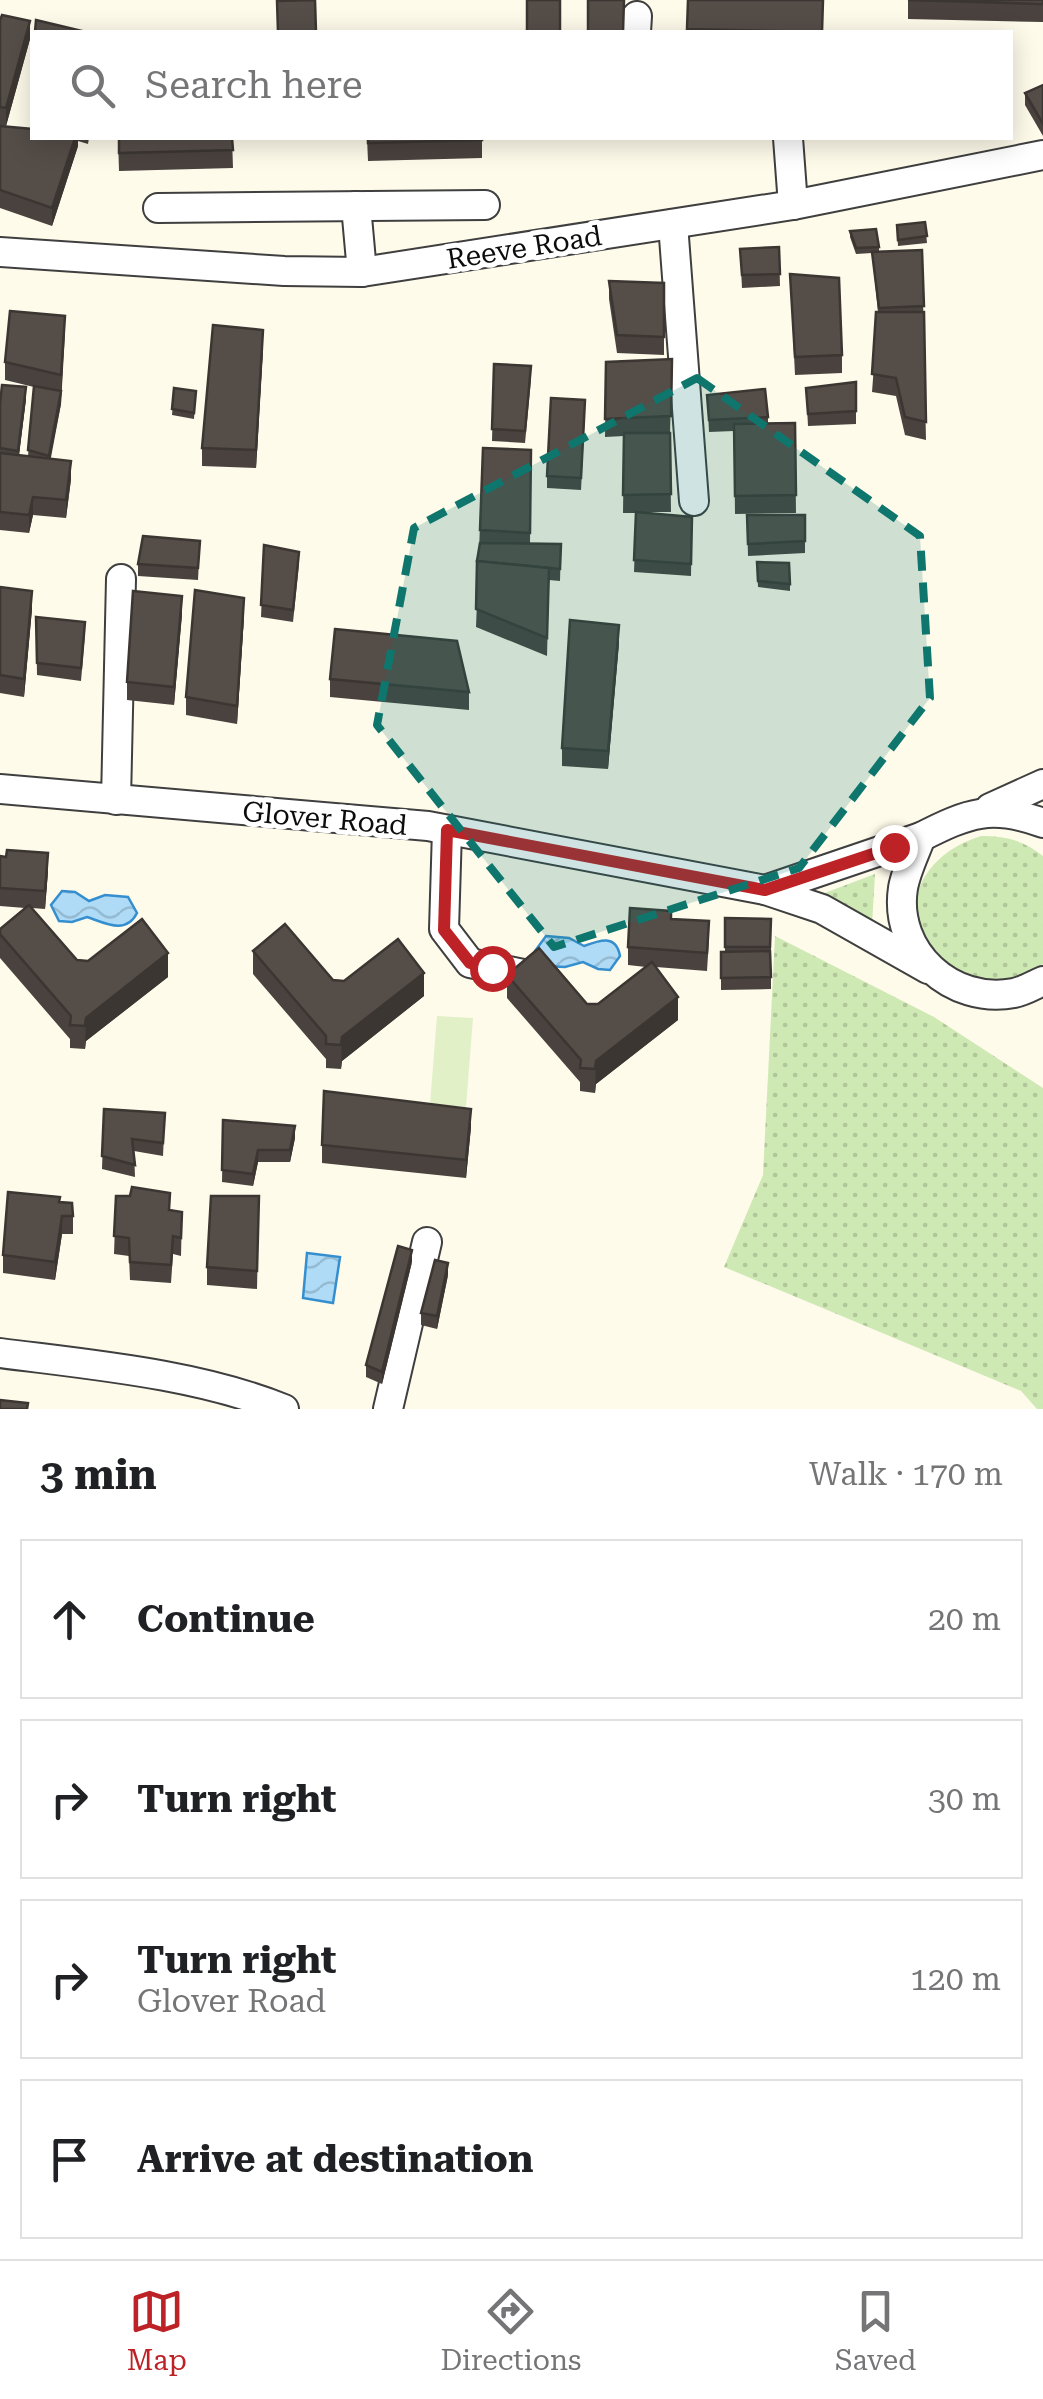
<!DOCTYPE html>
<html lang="en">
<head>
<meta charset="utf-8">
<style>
	:root { --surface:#fff; --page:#f6f6f6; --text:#202124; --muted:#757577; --line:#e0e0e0; --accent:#bd2227 }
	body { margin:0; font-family:"Roboto Serif",serif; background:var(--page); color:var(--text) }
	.stop { position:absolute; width:30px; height:30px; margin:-22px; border:8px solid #bd2227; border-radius:50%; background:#fff }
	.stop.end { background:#bd2227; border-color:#fff; box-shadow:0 2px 10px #0008 }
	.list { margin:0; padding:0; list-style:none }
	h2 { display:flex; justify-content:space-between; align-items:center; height:130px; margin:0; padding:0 40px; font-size:42px }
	h2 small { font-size:32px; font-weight:400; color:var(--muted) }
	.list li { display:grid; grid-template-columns:65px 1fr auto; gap:30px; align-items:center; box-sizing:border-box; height:160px; margin:0 20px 20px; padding:0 20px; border:2px solid var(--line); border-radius:0px }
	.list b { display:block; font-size:38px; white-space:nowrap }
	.list p { margin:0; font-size:32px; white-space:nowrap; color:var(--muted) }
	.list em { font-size:32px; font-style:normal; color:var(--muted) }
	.icon { flex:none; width:55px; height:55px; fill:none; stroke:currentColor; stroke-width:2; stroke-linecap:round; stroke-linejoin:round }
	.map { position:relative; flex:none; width:1043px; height:1409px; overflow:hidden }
	.search { position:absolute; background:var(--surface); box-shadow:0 5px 25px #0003; left:30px; right:30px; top:30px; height:110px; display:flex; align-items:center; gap:25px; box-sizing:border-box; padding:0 35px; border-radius:0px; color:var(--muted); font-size:38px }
	.sheet { height:850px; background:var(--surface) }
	nav { display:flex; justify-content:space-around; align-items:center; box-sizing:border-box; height:140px; border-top:2px solid var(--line); background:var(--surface); font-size:28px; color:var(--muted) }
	nav a { display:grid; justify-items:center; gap:5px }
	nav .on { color:var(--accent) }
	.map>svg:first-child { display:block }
	.grass { fill:url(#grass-dots) }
	.pitch { fill:#e1f0c7 }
	.water { fill:url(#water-waves); stroke:#358fcf; stroke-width:2.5 }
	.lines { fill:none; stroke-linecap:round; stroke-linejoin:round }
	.minor-casing { stroke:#3f3f3f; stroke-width:32 }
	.minor { stroke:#fff; stroke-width:28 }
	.wall { fill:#49423e }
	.shaded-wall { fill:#3c3632 }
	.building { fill:#554d48; stroke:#3c3632; stroke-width:2.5 }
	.route { stroke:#bd2227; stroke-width:12 }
	.marked { fill:#0f766e; fill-opacity:0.2; stroke:#0f766e; stroke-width:8; stroke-dasharray:20 12; stroke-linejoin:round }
	.labels { text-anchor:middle; stroke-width:10; stroke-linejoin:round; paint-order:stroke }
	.street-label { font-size:28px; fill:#0c0c0c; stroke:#fff }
</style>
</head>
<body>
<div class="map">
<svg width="1043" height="1409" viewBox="0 0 1043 1409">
	<defs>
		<pattern id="grass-dots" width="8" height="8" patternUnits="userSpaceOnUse" patternTransform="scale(2.5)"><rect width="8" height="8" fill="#cfe9b5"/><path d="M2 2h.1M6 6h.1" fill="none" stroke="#b1c79a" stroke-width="1.8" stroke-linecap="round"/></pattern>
		<pattern id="water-waves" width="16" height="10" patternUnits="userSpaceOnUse" patternTransform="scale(2.5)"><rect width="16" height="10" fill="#afdbf7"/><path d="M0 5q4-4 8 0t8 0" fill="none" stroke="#95bbd3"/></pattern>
	</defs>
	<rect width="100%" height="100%" fill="#fffbeb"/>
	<g class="grass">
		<path d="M981,836C1006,836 1023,840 1043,856V964C1025,981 1010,983 986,981C963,979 956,975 940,959C891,911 922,854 981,836Z"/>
		<path d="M875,874L872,925L822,894Z"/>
		<path d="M775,936L934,1017L1043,1088V1409H1037L1021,1391L724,1267L763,1175Z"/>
	</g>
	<path class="pitch" d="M437,1016L473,1018L466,1107L430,1104Z"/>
	<g class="water">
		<path d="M62,891L75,892L89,901L105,895L128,897L137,913C126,935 105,923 87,917L72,922L59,921L51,905Z"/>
		<path d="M546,936L569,938L584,946C600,940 616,934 620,956L610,970L598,969L583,962L565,967L545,966L535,951Z"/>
		<path d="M307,1253L340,1257L333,1303L303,1298Z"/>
	</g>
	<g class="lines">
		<defs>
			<g id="minor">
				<path d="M636,32L637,16"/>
				<path d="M788,138L793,205"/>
				<path d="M356,206L362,272"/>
				<path d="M158,208L485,205"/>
				<path d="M673,224L694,501"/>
				<path d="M0,252L284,271L362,272L793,205L1043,155"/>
				<path d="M0,789L428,826L765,890L822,909L928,969"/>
				<path d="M116,800L121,579"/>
				<path d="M990,808L1043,784"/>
				<path d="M1043,823C992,804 968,813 921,837C915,853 906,871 903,888C893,952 952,1005 1014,993C1024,991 1034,985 1043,981"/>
				<path d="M447,830L444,929L470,963L523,974"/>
				<path d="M765,890L921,837"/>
				<path d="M0,1353C93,1365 197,1374 284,1409"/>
				<path d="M388,1409L427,1242"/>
			</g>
		</defs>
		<use href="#minor" class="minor-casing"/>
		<use href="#minor" class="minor"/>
	</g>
	<g class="wall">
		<path d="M688,0L823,32H687Z"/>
		<path d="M908,0H1043V22L908,19Z"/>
		<path d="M0,20L30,39L6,126L0,125Z"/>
		<path d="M1043,85V136L1025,105V93Z"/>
		<path d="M0,126L32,138H89L88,144L78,141V146L52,226L0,208Z"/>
		<path d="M118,138H232L233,168L119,171Z"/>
		<path d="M367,138H482V158L368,161Z"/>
		<path d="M925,222L927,243L898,246L897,225Z"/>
		<path d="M850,231L879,247V252L922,250L926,440L905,435L896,396L872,392L878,312L872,253L856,254L850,237Z"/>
		<path d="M779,247L780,286L742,288L740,249Z"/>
		<path d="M790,274L842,355V373L795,375Z"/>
		<path d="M609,281L664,283V355L617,353L609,299Z"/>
		<path d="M65,334L61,404L50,458L71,479L66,518L33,515L29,533L0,530V404L26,399L19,455L28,456L34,387L5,380V362Z"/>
		<path d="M263,348L256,468L202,466V448Z"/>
		<path d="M672,359L670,434L671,512H640L692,517L691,576L634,572L636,513H623L624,436L605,437L606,362Z"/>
		<path d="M494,364L531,379L525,443L492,441Z"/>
		<path d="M856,382V424L808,426L806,388Z"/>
		<path d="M174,388L196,391L194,419L172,415Z"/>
		<path d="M707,395L768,417V423H795L796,513L735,514L734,431L709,432Z"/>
		<path d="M585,412L581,490L547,488V476Z"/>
		<path d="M483,448L531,450L530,544H561L560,581L549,580L547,656L476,627Z"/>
		<path d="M747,515H805V553L748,556Z"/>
		<path d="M200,541L198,580L138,576V564Z"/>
		<path d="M264,545L299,564L293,622L261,617Z"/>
		<path d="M757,562L790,584V591L758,587Z"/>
		<path d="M0,587L32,609L24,697L0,693Z"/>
		<path d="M182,614L174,705L127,700V682Z"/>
		<path d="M244,616L237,724L186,715V697Z"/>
		<path d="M36,617L85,634L81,681L37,675Z"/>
		<path d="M619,643L608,769L562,766V748Z"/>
		<path d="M330,679L469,692V710L330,697Z"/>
		<path d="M0,856L6,857L48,871L45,909L32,908L77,960L168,977L86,1041L85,1049L70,1048V1039L0,958V929L25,908L0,906Z"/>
		<path d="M725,918L771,919V989L721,990V952H725Z"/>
		<path d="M671,919L709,939L707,971L656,967L678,1020L596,1084L595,1093L580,1091V1082L507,998V975L587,1004H598L646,967L628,965V947Z"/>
		<path d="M253,951L333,980L424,996L342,1061L341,1069L326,1068V1059L253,974Z"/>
		<path d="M104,1109L165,1113L163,1156L134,1151L135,1177L102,1169Z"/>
		<path d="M223,1120L295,1138L290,1162H258L253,1186L222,1182Z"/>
		<path d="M471,1127L466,1178L322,1163V1145Z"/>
		<path d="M116,1196L182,1212L181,1256L173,1254L171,1283L130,1280L129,1256L114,1254Z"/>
		<path d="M259,1196L257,1289L207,1285V1267Z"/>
		<path d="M60,1202L73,1216V1234H62L55,1280L3,1273V1255Z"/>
		<path d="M412,1262L382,1384L366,1377V1365Z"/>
		<path d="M448,1275L437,1329L421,1325V1313Z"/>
	</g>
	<g class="shaded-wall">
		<path d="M30,21V39L6,126V108Z"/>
		<path d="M75,138H78V146L52,226V208Z"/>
		<path d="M65,316L61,404L49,468V456L61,391Z"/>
		<path d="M263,330V348L256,468V450Z"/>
		<path d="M26,387V399L18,463V451Z"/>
		<path d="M71,461V479L66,518V500Z"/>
		<path d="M33,497V515L29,533V515Z"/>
		<path d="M32,591V609L24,697V679Z"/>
		<path d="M182,596V614L174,705V687Z"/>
		<path d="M244,598V616L237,724V706Z"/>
		<path d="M619,625V643L608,769V751Z"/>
		<path d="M48,853V871L45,909V891Z"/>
		<path d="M168,953V977L86,1041L85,1049L86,1018Z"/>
		<path d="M424,973V996L342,1061L341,1069L342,1037Z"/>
		<path d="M678,997V1020L596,1084L595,1093L596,1061Z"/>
		<path d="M471,1109V1127L466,1178V1160Z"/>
		<path d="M295,1126V1138L290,1162V1150Z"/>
		<path d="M258,1150V1162L253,1186V1174Z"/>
		<path d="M62,1216V1234L55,1280V1262Z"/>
		<path d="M412,1250V1262L382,1384V1372Z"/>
		<path d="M448,1263V1275L437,1329V1316Z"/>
	</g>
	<g class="building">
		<path d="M315,0L316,32H278L277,1Z"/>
		<rect x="527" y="0" width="33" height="32"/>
		<path d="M588,0H624L623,32H588Z"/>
		<path d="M688,0H823L822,32L687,29Z"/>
		<path d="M908,0H1043V4Z"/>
		<path d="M2,15L30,21L6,108L0,107V20Z"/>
		<path d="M36,20L86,32H35Z"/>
		<path d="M1043,85V124L1025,93Z"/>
		<path d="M0,126L32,129V138H75L52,208L0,190Z"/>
		<path d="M119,138H232L233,150L119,153Z"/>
		<path d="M368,138H482V140L368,143Z"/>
		<path d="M925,222L927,236L898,240L897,225Z"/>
		<path d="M876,229L879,247L856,248L850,231Z"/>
		<path d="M779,247L780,274L742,275L740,249Z"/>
		<path d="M922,250L924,306L879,308L872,252Z"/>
		<path d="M790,274L839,278L842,355L795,357Z"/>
		<path d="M609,281L664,283V337L617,335Z"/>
		<path d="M10,311L65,316L61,375L5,362Z"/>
		<path d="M876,312H924L926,422L905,417L896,378L872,374Z"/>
		<path d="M213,325L263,330L256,450L202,448Z"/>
		<path d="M672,359L671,416L605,419L606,362Z"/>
		<path d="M494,364L531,366L525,431L492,429Z"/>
		<path d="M856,382V411L808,414L806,388Z"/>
		<path d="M2,385L26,387L18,451L0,448V404Z"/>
		<path d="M34,386L61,391L49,456L28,450Z"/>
		<path d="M174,388L196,391L194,413L172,409Z"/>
		<path d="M765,389L768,417L709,420L707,395Z"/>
		<path d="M551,398L585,400L581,478L547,476Z"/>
		<path d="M795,423L796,495L735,496L734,424Z"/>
		<path d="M624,433H670L671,494L623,495Z"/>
		<path d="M483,448L531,450L530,533L480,530Z"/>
		<path d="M0,453L71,461L66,500L33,497L29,515L0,512Z"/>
		<path d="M636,512L692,517L691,564L634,560Z"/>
		<path d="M747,515H805V541L748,544Z"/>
		<path d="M143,536L200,541L198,568L138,564Z"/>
		<path d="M480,543L561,544L560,569L477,561Z"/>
		<path d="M264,545L299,552L293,610L261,605Z"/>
		<path d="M477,561L549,568L547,638L476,609Z"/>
		<path d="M757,562L789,563L790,584L758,581Z"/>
		<path d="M0,587L32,591L24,679L0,675Z"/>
		<path d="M195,590L244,598L237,706L186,697Z"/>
		<path d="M133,591L182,596L174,687L127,682Z"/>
		<path d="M36,617L85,622L81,668L37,663Z"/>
		<path d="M570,620L619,625L608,751L562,748Z"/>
		<path d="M335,629L457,641L469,692L330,679Z"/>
		<path d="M7,850L48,853L45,891L0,888V856L6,857Z"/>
		<path d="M29,905L77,960L88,961L142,919L168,953L86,1018L85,1026L70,1025L71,1016L0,934V929Z"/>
		<path d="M630,908L671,911V919L709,921L707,953L628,947Z"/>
		<path d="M725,918L771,919L770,947H725Z"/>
		<path d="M285,924L333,980L344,981L398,939L424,973L342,1037L341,1045L326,1044V1036L253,951Z"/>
		<path d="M539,948L587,1004H598L652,962L678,997L596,1061L595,1069L580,1068L581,1060L507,975Z"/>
		<path d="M770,951L771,977L721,978V952Z"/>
		<path d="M324,1091L471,1109L466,1160L322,1145Z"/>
		<path d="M104,1109L165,1113L163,1143L132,1139L135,1165L102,1156Z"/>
		<path d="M223,1120L295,1126L290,1150H258L253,1174L222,1170Z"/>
		<path d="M132,1187L170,1193L169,1210L182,1212L181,1238L173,1236L171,1265L130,1262L129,1238L114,1236L116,1196H130Z"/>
		<path d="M8,1192L60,1197L59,1202L72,1203L73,1216H62L55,1262L3,1255Z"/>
		<path d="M211,1196H259L257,1271L207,1267Z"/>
		<path d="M398,1246L412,1250L382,1372L366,1365Z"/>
		<path d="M435,1260L448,1263L437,1316L421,1313Z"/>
		<path d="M0,1400L28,1403L27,1409H0Z"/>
	</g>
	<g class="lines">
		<path class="route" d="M492,968L470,963L444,930L447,830L765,890L894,847"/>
	</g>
	<path class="marked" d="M697,378L920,536L930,698L799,868L554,947L377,725L414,528Z"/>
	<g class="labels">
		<g class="street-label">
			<text transform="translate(524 247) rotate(-9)" y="10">Reeve Road</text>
			<text transform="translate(325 818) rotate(5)" y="10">Glover Road</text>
		</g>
	</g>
</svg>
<div class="stop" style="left:492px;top:968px"></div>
<div class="stop end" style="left:894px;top:847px"></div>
<div class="search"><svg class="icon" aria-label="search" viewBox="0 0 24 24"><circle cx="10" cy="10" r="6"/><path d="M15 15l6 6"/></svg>Search here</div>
</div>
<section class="sheet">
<h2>3 min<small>Walk · 170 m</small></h2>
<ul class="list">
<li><svg class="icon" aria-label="ahead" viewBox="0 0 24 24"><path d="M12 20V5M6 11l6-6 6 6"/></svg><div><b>Continue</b></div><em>20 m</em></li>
<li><svg class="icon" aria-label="right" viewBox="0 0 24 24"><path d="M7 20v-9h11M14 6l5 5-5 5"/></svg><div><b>Turn right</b></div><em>30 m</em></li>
<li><svg class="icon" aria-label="right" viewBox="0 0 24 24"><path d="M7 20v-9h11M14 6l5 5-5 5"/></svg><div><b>Turn right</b><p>Glover Road</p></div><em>120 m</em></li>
<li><svg class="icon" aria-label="arrive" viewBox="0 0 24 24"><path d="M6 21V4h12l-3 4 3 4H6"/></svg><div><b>Arrive at destination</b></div></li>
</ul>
</section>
<nav>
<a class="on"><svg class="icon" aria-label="map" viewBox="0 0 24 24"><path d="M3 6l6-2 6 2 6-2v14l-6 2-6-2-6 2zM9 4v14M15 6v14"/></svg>Map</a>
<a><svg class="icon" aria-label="directions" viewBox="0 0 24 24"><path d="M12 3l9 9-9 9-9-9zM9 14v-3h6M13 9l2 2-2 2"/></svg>Directions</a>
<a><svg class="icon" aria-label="saved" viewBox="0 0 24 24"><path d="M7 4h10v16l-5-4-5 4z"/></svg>Saved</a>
</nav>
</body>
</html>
